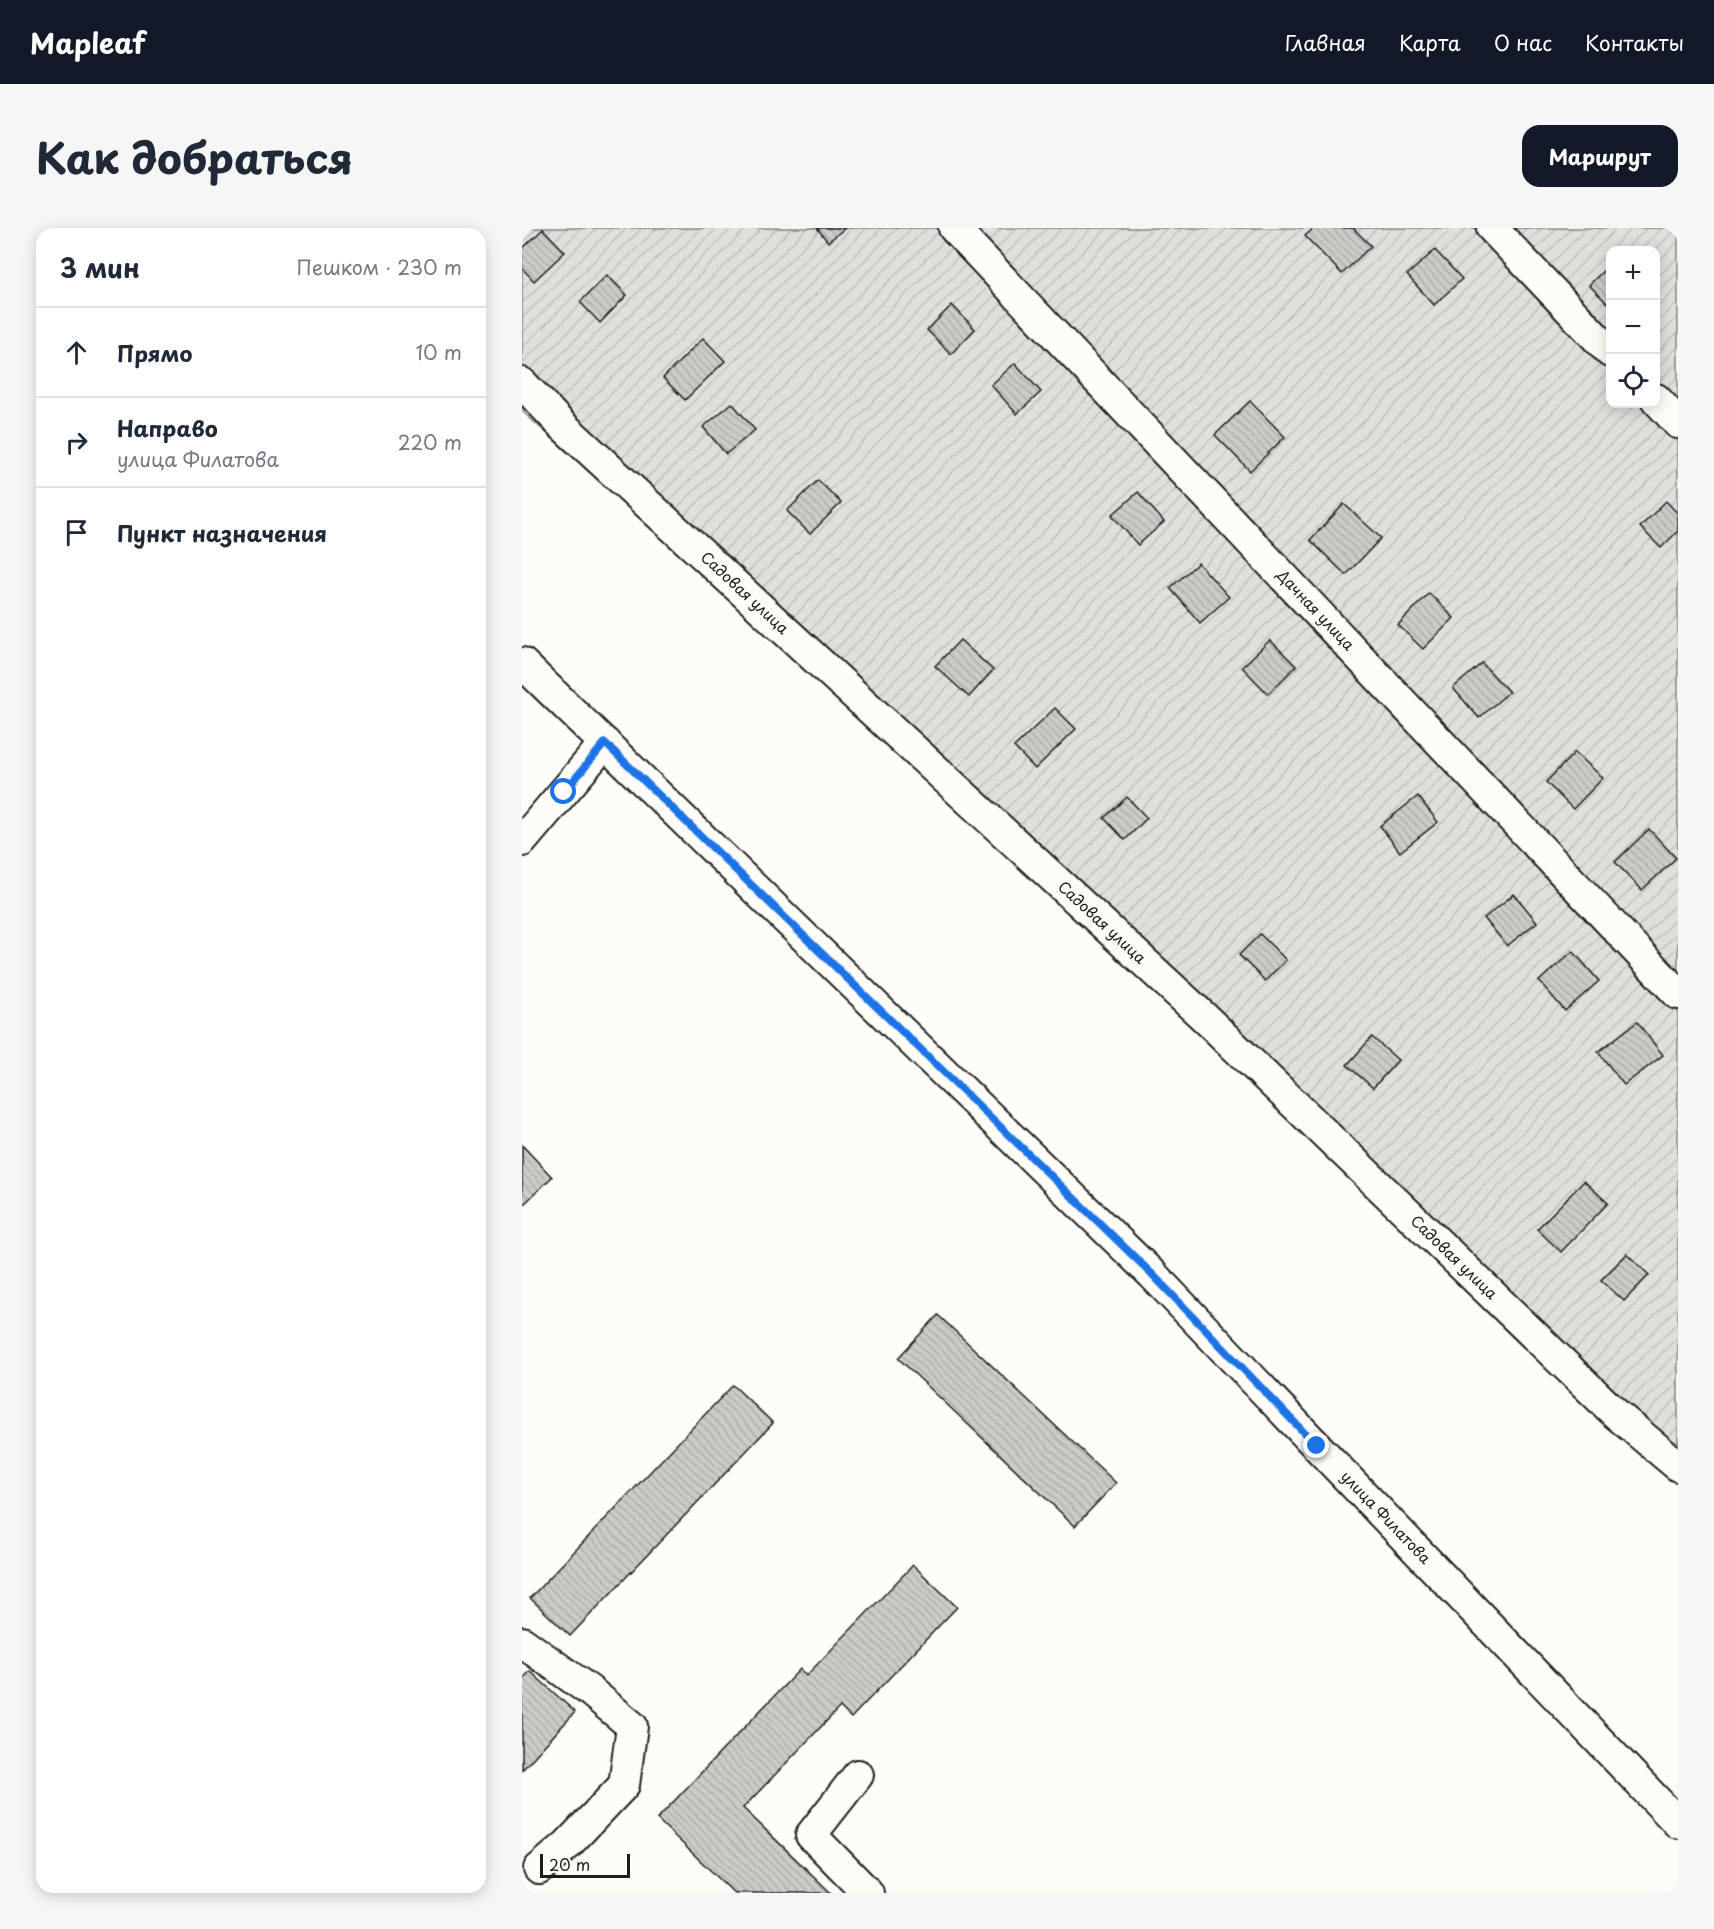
<!DOCTYPE html>
<html lang="ru">
<head>
<meta charset="utf-8">
<style>
	:root { --surface:#fff; --page:#f6f6f7; --text:#1f2937; --muted:#747a83; --line:#e0e1e3; --accent:#111827 }
	body { margin:0; font-family:"Playpen Sans",sans-serif; background:var(--page); color:var(--text) }
	.controls { position:absolute; right:18px; top:18px; display:grid; overflow:hidden; border-radius:12px; box-shadow:0 3px 15px #0003 }
	.controls button { width:54px; height:54px; display:grid; place-items:center; padding:0; border:0; border-bottom:2px solid var(--line); background:var(--surface); color:var(--text); font:30px sans-serif }
	.scale { position:absolute; left:18px; bottom:15px; width:90px; box-sizing:border-box; padding-left:6px; border:3px solid #1c1c1c; border-top:0; font-size:16px; line-height:21px; white-space:nowrap; color:#1c1c1c; -webkit-text-stroke:4px #fdfcf7; paint-order:stroke }
	.stop { position:absolute; width:18px; height:18px; margin:-14px; border:4px solid #1a73e8; border-radius:50%; background:#fff }
	.stop.end { background:#1a73e8; border-color:#fff; box-shadow:0 2px 6px #0008 }
	.list { margin:0; padding:0; list-style:none }
	h2 { display:flex; justify-content:space-between; align-items:center; height:78px; margin:0; padding:0 24px; font-size:26px }
	h2 small { font-size:20px; font-weight:400; color:var(--muted) }
	.list li { display:grid; grid-template-columns:39px 1fr auto; gap:18px; align-items:center; box-sizing:border-box; height:90px; padding:0 24px; border-top:2px solid var(--line) }
	.list b { display:block; font-size:22px; white-space:nowrap }
	.list p { margin:0; font-size:20px; white-space:nowrap; color:var(--muted) }
	.list em { font-size:20px; font-style:normal; color:var(--muted) }
	.icon { flex:none; width:33px; height:33px; fill:none; stroke:currentColor; stroke-width:2; stroke-linecap:round; stroke-linejoin:round }
	.map { position:relative; flex:none; width:1156px; height:1665px; overflow:hidden; border-radius:18px }
	header { display:flex; align-items:center; gap:36px; box-sizing:border-box; height:84px; padding:0 30px; background:var(--accent); color:#fff }
	header strong { font-size:28px }
	nav { display:flex; gap:33px; margin-inline-start:auto; font-size:21px }
	.intro { display:flex; align-items:center; justify-content:space-between; box-sizing:border-box; height:144px; padding:0 36px }
	h1 { margin:0; font-size:42px }
	.button { padding:15px 27px; border-radius:18px; background:var(--accent); color:#fff; font-size:21px; font-weight:700 }
	main { display:flex; gap:36px; padding:0 36px }
	aside { flex:1; background:var(--surface); border-radius:18px; box-shadow:0 3px 15px #0003 }
	.map>svg:first-child { display:block }
	.garden { fill:url(#garden-furrows); stroke:#7e7e7c; stroke-width:1.5; fill-rule:evenodd }
	.building { fill:url(#building-back-hatch); stroke:#1c1c1c; stroke-width:1.5 }
	.lines { fill:none; stroke-linecap:round; stroke-linejoin:round }
	.minor-casing { stroke:#1c1c1c; stroke-width:34 }
	.minor { stroke:#fdfcf7; stroke-width:30 }
	.route { stroke:#1a73e8; stroke-width:8 }
	.labels { text-anchor:middle; stroke-width:5; stroke-linejoin:round; paint-order:stroke }
	.street-label { font-size:15px; fill:#1c1c1c; stroke:#fdfcf7 }
</style>
</head>
<body>
<header>
<strong>Mapleaf</strong>
<nav><a>Главная</a><a>Карта</a><a>О нас</a><a>Контакты</a></nav>
</header>
<div class="intro"><h1>Как добраться</h1><a class="button">Маршрут</a></div>
<main>
<aside>
<h2>3 мин<small>Пешком · 230 m</small></h2>
<ul class="list">
<li><svg class="icon" aria-label="ahead" viewBox="0 0 24 24"><path d="M12 20V5M6 11l6-6 6 6"/></svg><div><b>Прямо</b></div><em>10 m</em></li>
<li><svg class="icon" aria-label="right" viewBox="0 0 24 24"><path d="M7 20v-9h11M14 6l5 5-5 5"/></svg><div><b>Направо</b><p>улица Филатова</p></div><em>220 m</em></li>
<li><svg class="icon" aria-label="arrive" viewBox="0 0 24 24"><path d="M6 21V4h12l-3 4 3 4H6"/></svg><div><b>Пункт назначения</b></div></li>
</ul>
</aside>
<div class="map">
<svg width="1156" height="1665" viewBox="0 0 1156 1665">
	<defs>
		<pattern id="garden-furrows" width="10" height="10" patternUnits="userSpaceOnUse" patternTransform="scale(1.5)"><rect width="10" height="10" fill="#e0dfdb"/><path d="M-1 1l2-2M0 10L10 0M9 11l2-2" fill="none" stroke="#c0bfbb"/></pattern>
		<pattern id="building-back-hatch" width="6" height="6" patternUnits="userSpaceOnUse" patternTransform="scale(1.5)"><rect width="6" height="6" fill="#cccbc8"/><path d="M-1 5l2 2M0 0l6 6M5-1l2 2" fill="none" stroke="#afaeab"/></pattern>
	</defs>
	<rect width="100%" height="100%" fill="#fdfcf7"/>
	<filter id="ink" filterUnits="userSpaceOnUse"><feTurbulence type="fractalNoise" baseFrequency=".0167" numOctaves="2"/><feDisplacementMap in="SourceGraphic" scale="12" xChannelSelector="R" yChannelSelector="G"/><feConvolveMatrix kernelMatrix="1 2 1 2 8 2 1 2 1" color-interpolation-filters="sRGB"/></filter>
	<g filter="url(#ink)">
		<path class="garden" d="M0,0H1156V1234L0,183ZM1088,22H1134V176H1088Z"/>
		<g class="building">
			<path d="M295,0H323L306,14Z"/>
			<path d="M792,0H831L849,18L820,46L783,8Z"/>
			<path d="M21,1L43,24L12,53L0,40V21Z"/>
			<path d="M913,22L940,51L912,77L885,47Z"/>
			<path d="M1088,36V78L1067,57Z"/>
			<path d="M85,47L105,67L78,95L58,74Z"/>
			<path d="M430,77L453,101L429,126L405,102Z"/>
			<path d="M181,110L203,133L163,172L141,150Z"/>
			<path d="M493,135L519,164L495,186L469,157Z"/>
			<path d="M728,173L763,209L728,243L693,207Z"/>
			<path d="M210,175L233,202L204,226L181,199Z"/>
			<path d="M296,252L319,275L288,306L265,283Z"/>
			<path d="M616,264L642,294L616,317L590,287Z"/>
			<path d="M1144,273L1156,286V303L1139,320L1118,299Z"/>
			<path d="M822,276L859,310L824,347L788,312Z"/>
			<path d="M676,335L707,369L678,395L648,360Z"/>
			<path d="M907,365L932,390L901,421L876,397Z"/>
			<path d="M438,412L471,442L447,469L413,438Z"/>
			<path d="M748,412L774,438L746,466L720,439Z"/>
			<path d="M960,435L987,464L957,490L931,460Z"/>
			<path d="M533,480L554,501L513,541L492,519Z"/>
			<path d="M1053,524L1081,550L1051,581L1024,554Z"/>
			<path d="M896,568L916,594L878,624L858,598Z"/>
			<path d="M605,569L625,590L603,612L582,590Z"/>
			<path d="M1127,601L1154,630L1120,662L1093,634Z"/>
			<path d="M992,666L1015,694L985,718L962,690Z"/>
			<path d="M738,706L764,732L743,753L717,727Z"/>
			<path d="M1051,723L1077,753L1043,783L1017,753Z"/>
			<path d="M1115,794L1141,827L1102,857L1076,824Z"/>
			<path d="M850,809L876,832L851,860L825,837Z"/>
			<path d="M0,917L30,949L0,978Z"/>
			<path d="M1062,953L1086,975L1039,1024L1015,1001Z"/>
			<path d="M1105,1026L1127,1047L1102,1073L1079,1052Z"/>
			<path d="M416,1087L594,1255L553,1298L376,1130Z"/>
			<path d="M211,1157L251,1195L48,1408L8,1370Z"/>
			<path d="M391,1337L435,1379L329,1490L318,1479L221,1580L309,1665H212L135,1591L278,1441L284,1448Z"/>
			<path d="M8,1443L53,1484L0,1542V1452Z"/>
		</g>
		<g class="lines">
			<defs>
				<g id="minor">
					<path id="s1" d="M432,0L1156,766"/>
					<path d="M970,0L1088,124"/>
					<path id="s2" d="M0,155L39,196L683,790L1094,1186L1156,1238"/>
					<path d="M1134,171L1156,195"/>
					<path id="s3" d="M0,435L631,1047L1156,1595"/>
					<path d="M0,613L83,515"/>
					<path d="M0,1414L68,1463L110,1498L102,1557L45,1617L17,1641"/>
					<path d="M336,1547L289,1607L346,1665"/>
				</g>
			</defs>
			<use href="#minor" class="minor-casing"/>
			<use href="#minor" class="minor"/>
		</g>
	</g>
	<g class="lines" filter="url(#ink)">
		<path class="route" d="M42,564L83,515L631,1047L795,1218"/>
	</g>
	<g class="labels">
		<g class="street-label">
			<text dy="5" stroke="none"><textPath href="#s2" startOffset="306">Садовая улица</textPath></text>
			<text dy="5" stroke="none"><textPath href="#s1" startOffset="526">Дачная улица</textPath></text>
			<text dy="5" stroke="none"><textPath href="#s2" startOffset="792">Садовая улица</textPath></text>
			<text dy="5" stroke="none"><textPath href="#s2" startOffset="1278">Садовая улица</textPath></text>
			<text dy="5" stroke="none"><textPath href="#s3" startOffset="1215">улица Филатова</textPath></text>
		</g>
	</g>
</svg>
<div class="controls">
<button>+</button>
<button>−</button>
<button><svg class="icon" aria-label="locate" viewBox="0 0 24 24"><circle cx="12" cy="12" r="6"/><path d="M12 2v4M12 18v4M2 12h4M18 12h4"/></svg></button>
</div>
<div class="scale">20 m</div>
<div class="stop" style="left:42px;top:564px"></div>
<div class="stop end" style="left:795px;top:1218px"></div>
</div>
</main>
</body>
</html>
